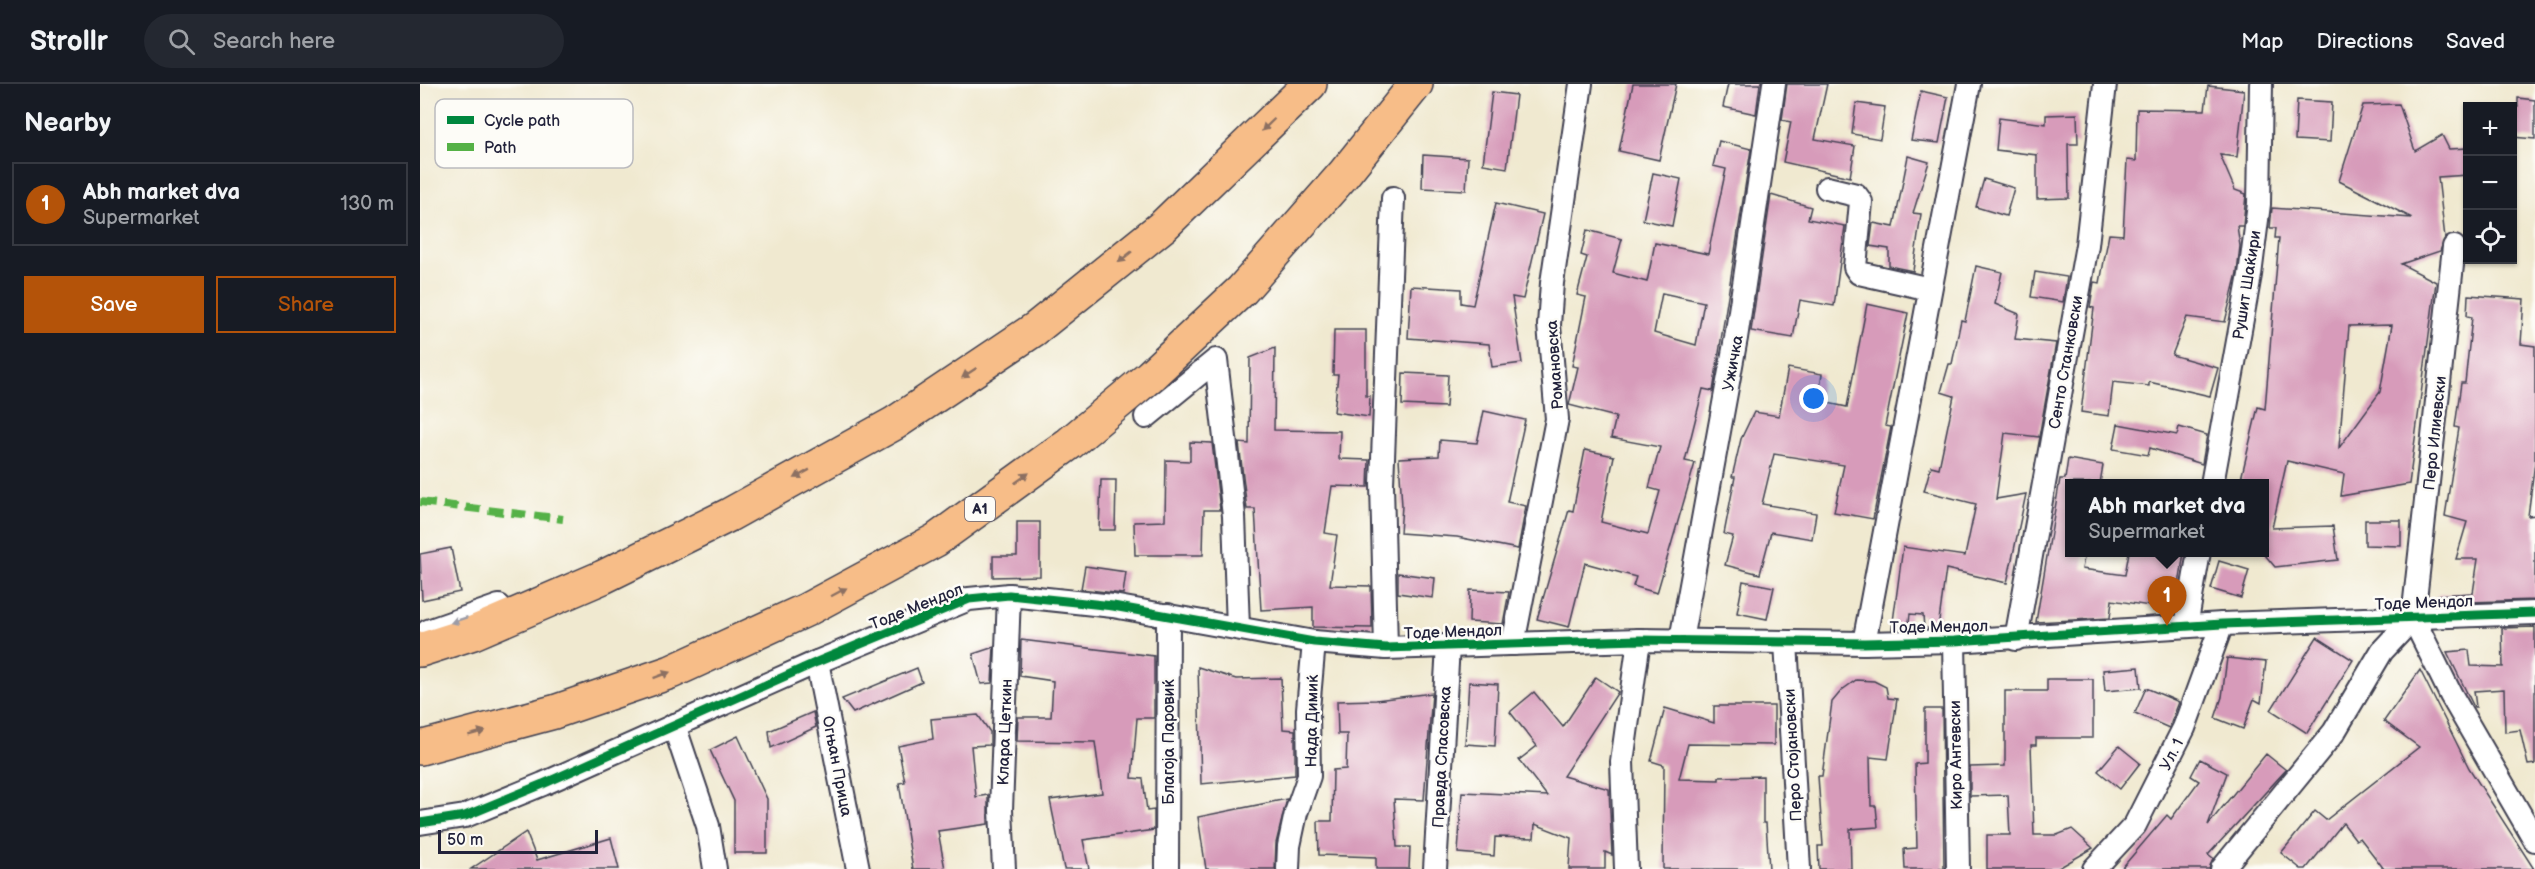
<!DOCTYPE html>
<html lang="en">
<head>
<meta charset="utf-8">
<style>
	:root { --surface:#171b24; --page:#242831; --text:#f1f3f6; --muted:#9ea1a6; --line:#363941; --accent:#b45309 }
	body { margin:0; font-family:"Balsamiq Sans",sans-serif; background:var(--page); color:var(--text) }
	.controls { position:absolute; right:18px; top:18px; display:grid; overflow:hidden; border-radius:0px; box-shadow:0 2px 4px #0004 }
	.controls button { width:54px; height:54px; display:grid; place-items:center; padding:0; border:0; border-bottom:2px solid var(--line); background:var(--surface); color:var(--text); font:30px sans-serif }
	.scale { position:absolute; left:18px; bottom:15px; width:160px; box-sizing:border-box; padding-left:6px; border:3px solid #22223b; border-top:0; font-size:16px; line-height:21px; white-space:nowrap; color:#22223b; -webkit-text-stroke:4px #fdfcf7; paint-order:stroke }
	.you { position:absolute; left:1394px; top:315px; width:21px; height:21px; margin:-15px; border:4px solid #fff; border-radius:50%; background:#1a73e8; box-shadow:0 0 0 9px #1a73e833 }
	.badge { display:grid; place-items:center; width:39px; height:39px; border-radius:50%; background:var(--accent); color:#fff; font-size:20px; font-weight:700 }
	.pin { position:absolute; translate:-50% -50px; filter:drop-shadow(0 2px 3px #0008) }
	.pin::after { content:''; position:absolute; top:32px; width:21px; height:18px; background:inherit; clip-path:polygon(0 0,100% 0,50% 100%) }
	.popup { position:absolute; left:1645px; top:395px; width:204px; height:78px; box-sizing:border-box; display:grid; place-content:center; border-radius:0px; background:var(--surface); filter:drop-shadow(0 2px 4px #0005); font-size:20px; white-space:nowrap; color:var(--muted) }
	.popup b { font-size:22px; color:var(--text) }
	.popup::after { content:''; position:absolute; left:50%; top:100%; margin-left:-12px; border:12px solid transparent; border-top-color:var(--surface) }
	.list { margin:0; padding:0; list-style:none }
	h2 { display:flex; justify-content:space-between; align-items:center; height:78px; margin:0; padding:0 24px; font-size:26px }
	h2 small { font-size:20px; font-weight:400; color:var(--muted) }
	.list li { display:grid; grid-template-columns:39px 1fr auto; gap:18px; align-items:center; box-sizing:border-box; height:84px; margin:0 12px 12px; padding:0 12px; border:2px solid var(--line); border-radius:0px }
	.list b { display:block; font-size:22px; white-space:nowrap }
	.list p { margin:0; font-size:20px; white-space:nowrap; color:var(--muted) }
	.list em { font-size:20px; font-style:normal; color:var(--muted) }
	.actions { display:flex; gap:12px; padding:18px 24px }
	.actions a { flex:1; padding:14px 0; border:2px solid var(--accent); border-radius:0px; text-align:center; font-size:21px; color:var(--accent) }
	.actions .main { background:var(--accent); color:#fff }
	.icon { flex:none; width:33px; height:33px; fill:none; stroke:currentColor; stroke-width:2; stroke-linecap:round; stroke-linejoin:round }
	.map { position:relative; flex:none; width:2115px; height:785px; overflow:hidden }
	header { display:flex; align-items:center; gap:36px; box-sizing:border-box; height:84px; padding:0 30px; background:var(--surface); border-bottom:2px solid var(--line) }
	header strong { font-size:28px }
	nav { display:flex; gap:33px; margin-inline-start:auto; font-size:21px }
	.search { width:420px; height:54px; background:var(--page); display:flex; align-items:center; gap:15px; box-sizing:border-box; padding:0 21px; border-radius:33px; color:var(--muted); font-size:22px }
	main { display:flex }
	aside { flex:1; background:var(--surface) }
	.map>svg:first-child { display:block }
	.building { fill:#d79bba; fill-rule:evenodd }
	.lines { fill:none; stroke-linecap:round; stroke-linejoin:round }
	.minor-casing { stroke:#414051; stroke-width:26 }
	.highway-casing { stroke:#414051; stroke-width:36 }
	.minor { stroke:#fff; stroke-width:22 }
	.highway { stroke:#f7bd88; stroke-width:33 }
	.quiet { stroke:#55b146; stroke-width:8; stroke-dasharray:15 8; stroke-linecap:butt }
	.cycleway-casing { stroke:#fdfcf7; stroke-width:13 }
	.cycleway { stroke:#00873e; stroke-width:9 }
	.oneway { fill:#8c7062 }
	.oneway2 { fill:#9c9ca7 }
	.labels { text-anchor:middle; stroke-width:5; stroke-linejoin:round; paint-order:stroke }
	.shield { fill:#fdfcf7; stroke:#646373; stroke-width:1.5 }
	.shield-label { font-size:15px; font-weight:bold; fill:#22223b }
	.street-label { font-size:16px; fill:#22223b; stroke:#fdfcf7 }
	.key { fill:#fdfcf7; stroke:#bbbbbf; stroke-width:1.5 }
	.key-label { font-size:16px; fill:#22223b }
</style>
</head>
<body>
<header>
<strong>Strollr</strong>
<div class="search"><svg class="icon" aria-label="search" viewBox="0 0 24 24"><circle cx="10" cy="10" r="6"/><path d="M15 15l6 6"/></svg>Search here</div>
<nav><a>Map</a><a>Directions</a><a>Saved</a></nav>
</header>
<main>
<aside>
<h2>Nearby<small></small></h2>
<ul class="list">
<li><span class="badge">1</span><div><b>Abh market dva</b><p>Supermarket</p></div><em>130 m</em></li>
</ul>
<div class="actions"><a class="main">Save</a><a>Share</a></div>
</aside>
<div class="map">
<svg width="2115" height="785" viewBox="0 0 2115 785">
	<rect width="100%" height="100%" fill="#fdfcf7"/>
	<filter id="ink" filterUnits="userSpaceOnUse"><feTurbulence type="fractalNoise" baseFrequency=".0167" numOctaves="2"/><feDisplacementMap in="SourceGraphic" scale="12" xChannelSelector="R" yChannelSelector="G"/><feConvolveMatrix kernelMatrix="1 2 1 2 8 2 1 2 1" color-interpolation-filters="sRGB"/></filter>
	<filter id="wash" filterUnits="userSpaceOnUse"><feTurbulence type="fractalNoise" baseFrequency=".008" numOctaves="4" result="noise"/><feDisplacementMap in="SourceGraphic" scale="24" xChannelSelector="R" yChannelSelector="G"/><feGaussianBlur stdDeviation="1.35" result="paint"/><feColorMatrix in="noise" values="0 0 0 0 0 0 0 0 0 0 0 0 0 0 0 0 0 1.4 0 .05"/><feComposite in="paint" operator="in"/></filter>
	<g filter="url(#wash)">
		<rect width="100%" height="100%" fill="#f0e9d0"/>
		<g id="blocks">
			<g class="building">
				<path d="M1213,0H1256L1239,76L1199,67Z"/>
				<path d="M1308,0H1340L1336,30L1303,23Z"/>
				<path d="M1367,0H1407L1395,55L1435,62L1430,93L1363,78L1371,38L1362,36Z"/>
				<path d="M1788,2L1824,6L1817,73L1800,71L1815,106L1826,110L1823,142H1817L1820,162L1817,189L1805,238L1767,233L1752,271L1798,284L1790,312L1729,298V302L1693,298L1689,332L1661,328L1674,224L1670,223L1674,198L1680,199L1689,150L1703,151L1707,76L1716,77L1717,25L1785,26Z"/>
				<path d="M1501,7L1528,13L1519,59L1491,56Z"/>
				<path d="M1072,8L1096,11L1087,84L1063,80Z"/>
				<path d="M2098,14L2115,16V55L2092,53V23H2098Z"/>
				<path d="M1877,16L1912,18L1910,58L1875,56Z"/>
				<path d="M1436,19L1465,23L1460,55L1432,50Z"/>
				<path d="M1979,20L1995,67L2022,51L2029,65L2048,64V91L2018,93L2025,154L2020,167L1981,180L2016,198L1989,400L1921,412L1924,390L1867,377L1852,444L1913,442L1918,476L1855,483L1845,471V399H1820L1838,323L1845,325L1859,154H1855L1856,144H1850L1852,124L1992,134L1919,97L1943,21ZM1972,241L1960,308L1919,364L1929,242Z"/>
				<path d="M1657,30L1658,60H1648L1649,114L1617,115V71L1576,66L1579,34L1626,40V31Z"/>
				<path d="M1299,57L1331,65L1293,307L1283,305L1265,377L1275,379L1237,509L1213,502L1216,493L1165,479L1149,543L1117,535L1149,426L1153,427L1165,366L1194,372L1181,438L1228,450L1240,407L1229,404L1240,363L1191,354L1196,333L1149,321L1158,283L1152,282L1166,213L1157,211L1167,173L1161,171L1167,146L1202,155L1193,189L1227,198L1235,159L1288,170L1306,85L1293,82ZM1242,209L1284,218L1276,261L1234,249Z"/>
				<path d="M1003,71L1048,74L1046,106L1002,104Z"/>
				<path d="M1488,72L1509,78L1493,129L1501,130L1493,187L1469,182V165L1450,162L1453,139L1474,143Z"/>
				<path d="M1233,89L1261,95L1252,142L1223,136Z"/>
				<path d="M1564,95L1594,104L1586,132L1556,123Z"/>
				<path d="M1351,111L1391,123L1388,135L1425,142L1414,222L1380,216L1373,254L1331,247Z"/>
				<path d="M1076,119L1123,130L1103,215L1092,213L1102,279L1072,283L1069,260L988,254L991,202L1041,205V219L1053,221Z"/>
				<path d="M1556,182L1582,188L1575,220L1599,230L1595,255L1636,259L1619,353L1585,349L1576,415L1606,410L1587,499L1526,485L1518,544H1504L1503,531L1490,530L1488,545H1472L1483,463L1545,472L1556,420L1504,407L1511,382L1519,384L1534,312L1521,308L1529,280H1532L1541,236L1545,237Z"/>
				<path d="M1615,188L1647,193L1643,218L1611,213Z"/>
				<path d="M2048,211L2104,215L2101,260L2115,262V378L2108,432L2115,431V516L2016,519L2018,511L2053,509L2058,475H2036L2047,438L2025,432L2039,344L2035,343L2041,299H2045L2052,233L2047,232Z"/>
				<path d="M1447,220L1488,229L1465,342L1471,343L1453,435L1414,428L1424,381L1354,370L1342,420L1396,429L1392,455L1351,448L1340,490L1305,481L1313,452L1304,450L1315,393H1312L1321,355L1334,328L1359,332L1368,284L1402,290L1398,317L1427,323Z"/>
				<path d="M914,246H946V312H950L949,333L914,328L918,291H913Z"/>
				<path d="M855,264L854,346L920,347L919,375L949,376L948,403L912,402L905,449L917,451L910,501L951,502L952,544L893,543V523L841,526L835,425H827L819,359L829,360L830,274Z"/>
				<path d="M983,289L1028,291L1026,323L982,321Z"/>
				<path d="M1064,327L1105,336L1087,418L1106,422L1098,465L1037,453L980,449L982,422L979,374L1019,372L1020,356L1057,359Z"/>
				<path d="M1698,340L1757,351L1759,343L1787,351L1782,380L1730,364L1728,371L1693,365Z"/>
				<path d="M770,358L792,359L800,426H784L783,471H715L714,438L745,437L746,376L770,377Z"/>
				<path d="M1648,375L1683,381L1680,399H1650V468H1665L1662,485L1705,491L1709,468H1764L1755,526L1692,516L1690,534L1616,538L1640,395H1645Z"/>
				<path d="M681,396H696L695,446H679Z"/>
				<path d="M1945,436H1981V462L1945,461Z"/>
				<path d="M597,438H620V492L573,493V472H597Z"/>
				<path d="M31,464L40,508L2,516L0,470Z"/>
				<path d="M1799,477L1829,486L1821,514L1791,505Z"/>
				<path d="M665,482L706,488L703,510L661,505Z"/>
				<path d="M978,489L1015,494L1013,514L978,509Z"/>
				<path d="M1323,497L1354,503L1347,535L1317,529Z"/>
				<path d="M1050,506L1089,508L1083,540L1049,538Z"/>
				<path d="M2115,543V680L2108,681L2100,646L2085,648L2084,605L2054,607L2056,623H2054L2027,568L2049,566L2051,582L2083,583L2082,544Z"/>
				<path d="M1897,553L1933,576L1887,649L1851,626Z"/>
				<path d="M601,556L734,572V634H717L712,694L723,695L727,727L734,726V746L663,756L669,785H644L630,716L682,709L675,658L597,657L598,633H631L633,597L600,592Z"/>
				<path d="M574,563L572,599L561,600L553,570Z"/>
				<path d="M1807,574L1846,578L1841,619L1834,615L1823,645L1795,634L1802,613Z"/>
				<path d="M778,583L816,595L861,594L863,645L875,646V691L781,700Z"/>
				<path d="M1719,583L1721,604L1685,607L1683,586Z"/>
				<path d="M497,584L502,598L433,629L422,615Z"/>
				<path d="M2000,586L2049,684L2114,785H1964L1940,754L1936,756L1923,739L1886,785H1881L1861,769L1895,727L1906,736L1999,663L1964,637Z"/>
				<path d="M1176,593L1198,608L1143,692L1189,705L1192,771L1185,768V785H1149L1151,754L1115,740L1114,754L1075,753L1074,772L1038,769L1042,708L1127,712L1099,676L1117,662L1090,628L1114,608L1143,643Z"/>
				<path d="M1627,595H1673V654H1616V661H1611L1614,751H1637L1652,745L1673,764L1637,785H1567V751H1590L1588,711L1550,712V683L1585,682V607H1627Z"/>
				<path d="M1436,596L1454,597L1466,603L1468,614L1477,615L1468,675L1450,673L1451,722H1456L1458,743L1430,745L1431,785H1399L1398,762H1403L1398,692H1402L1412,618L1422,606Z"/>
				<path d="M1049,598L1078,600L1075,662L1045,660Z"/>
				<path d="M1726,604L1759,618L1749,644L1715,629Z"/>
				<path d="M1012,609L1004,716L974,715L977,763H990L989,785H956V773L899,771L898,737H912L913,686L926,685L927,650H918L917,617L956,616Z"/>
				<path d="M1294,622H1354V661L1268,660L1259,695L1299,696V693L1343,692V739H1346L1349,785H1243L1244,681L1231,677L1245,624L1294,639Z"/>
				<path d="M1505,625H1522L1524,785H1485L1484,765L1497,764L1495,680L1505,679Z"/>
				<path d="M393,628L396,643L351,664L349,647Z"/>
				<path d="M558,631L570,648V661L551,662L556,713L568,711V740L518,747L525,785H493L479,699L485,698L478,662L513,655L511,635Z"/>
				<path d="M318,652L347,715V769H314V717L290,666Z"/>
				<path d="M1699,662L1720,679L1700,705L1678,687Z"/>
				<path d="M1846,670L1866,686L1788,771L1793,775L1789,785H1701L1747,731L1751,735L1779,697L1771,692L1780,675L1807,689L1788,741Z"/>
				<path d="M867,715L856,759L855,785H786L778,733Z"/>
				<path d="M106,748L117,776L191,754L199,785H51Z"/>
			</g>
		</g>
	</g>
	<g filter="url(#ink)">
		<use href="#blocks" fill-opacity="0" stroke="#414051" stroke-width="1.5"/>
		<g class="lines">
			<defs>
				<g id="minor">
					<path d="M1407,104L1436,111L1441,118L1435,183L1439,189L1510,205"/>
					<path d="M726,333L796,276L814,432L818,544"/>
					<path d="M1792,400L1830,191L1839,120L1841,0"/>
					<path d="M1993,534L2034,163"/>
					<path d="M1993,534L2031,611L2115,756"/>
					<path d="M1766,542L1779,468"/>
					<path d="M8,547L79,522"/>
					<path d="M1596,555L1667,161L1685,0"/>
					<path d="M1261,556L1316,254L1354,0"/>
					<path d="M1534,557L1538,785"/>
					<path d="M1366,558L1379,785"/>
					<path d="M1444,559L1549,0"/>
					<path d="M1093,560L1137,335L1129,241L1132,199L1161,0"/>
					<path d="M966,564L962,400L973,114"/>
					<path d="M397,578L438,785"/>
					<path d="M254,641L288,742L295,785"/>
					<path d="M0,739L45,732L123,700L397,578L549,515L589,511L693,522L894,558L966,564L1219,556L1444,559L1534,557L1802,540L2115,529"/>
					<path d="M584,785L581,726L589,511"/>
					<path d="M747,785L748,531"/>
					<path d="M868,785L869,762L876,729L889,692L888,625L894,558"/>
					<path d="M1015,785L1028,562"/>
					<path d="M1206,785L1202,678L1219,556"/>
					<path d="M1674,785L1715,741L1764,644L1802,540"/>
					<path d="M1802,785L1914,648L1962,567L1993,534"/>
				</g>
				<g id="highway">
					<path d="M0,566L53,549L183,493L309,431L475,339L615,245L743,142L890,0"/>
					<path d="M0,664L134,628L251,588L386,526L516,456L650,359L730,292L822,206L923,91L996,0"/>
				</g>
			</defs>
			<use href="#minor" class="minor-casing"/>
			<use href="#highway" class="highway-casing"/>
			<use href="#minor" class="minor"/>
			<use href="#highway" class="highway"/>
			<path class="quiet" d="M0,418L143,435"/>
			<defs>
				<path id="cycleway" d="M0,739L45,732L123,700L397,578L549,515L589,511L693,522L894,558L966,564L1219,556L1444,559L1534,557L1802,540L2115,529"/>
			</defs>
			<use href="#cycleway" class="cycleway-casing"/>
			<use href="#cycleway" class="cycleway"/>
		</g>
		<defs><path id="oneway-solid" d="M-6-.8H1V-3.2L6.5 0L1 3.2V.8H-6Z" transform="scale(1.5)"/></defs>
		<g class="oneway">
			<use href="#oneway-solid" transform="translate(848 41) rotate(136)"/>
			<use href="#oneway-solid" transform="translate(705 173) rotate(141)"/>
			<use href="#oneway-solid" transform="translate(549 289) rotate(146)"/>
			<use href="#oneway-solid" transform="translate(382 390) rotate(151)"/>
			<use href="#oneway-solid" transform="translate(602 394) rotate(-36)"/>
			<use href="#oneway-solid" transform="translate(419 508) rotate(-28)"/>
			<use href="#oneway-solid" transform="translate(242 591) rotate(-20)"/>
			<use href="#oneway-solid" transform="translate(57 649) rotate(-15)"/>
		</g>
		<use class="oneway2" href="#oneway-solid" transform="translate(39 536) rotate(161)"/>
	</g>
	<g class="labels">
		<rect class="shield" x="545" y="413" width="30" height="24" rx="4.5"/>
		<g class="shield-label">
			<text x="560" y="430">A1</text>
		</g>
		<g class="street-label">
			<text transform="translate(1826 201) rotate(-81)" y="6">Рушит Шаќири</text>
			<text transform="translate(1645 278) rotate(-80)" y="6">Сенто Станковски</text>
			<text transform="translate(1312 279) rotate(-80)" y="6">Ужичка</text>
			<text transform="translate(1134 281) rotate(-94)" y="6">Романовска</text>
			<text transform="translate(2014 349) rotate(-84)" y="6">Перо Илиевски</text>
			<text transform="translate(2004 518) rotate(-2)" y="6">Тоде Мендол</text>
			<text transform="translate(496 522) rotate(-22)" y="6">Тоде Мендол</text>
			<text transform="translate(1519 542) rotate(-1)" y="6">Тоде Мендол</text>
			<text transform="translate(1033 547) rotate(-2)" y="6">Тоде Мендол</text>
			<text transform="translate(891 637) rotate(-89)" y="6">Нада Димиќ</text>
			<text transform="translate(584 648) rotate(-88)" y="6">Клара Цеткин</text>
			<text transform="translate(748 658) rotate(-90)" y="6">Благоја Паровиќ</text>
			<text transform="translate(1751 670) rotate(-63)" y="6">Ул. 1</text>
			<text transform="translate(1372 671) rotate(-93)" y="6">Перо Стојановски</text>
			<text transform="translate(1535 671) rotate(-91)" y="6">Киро Антевски</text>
			<text transform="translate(1021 673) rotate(-87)" y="6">Правда Спасовска</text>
			<text transform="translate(418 682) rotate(79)" y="6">Огњан Прица</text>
		</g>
	</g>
	<rect x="15" y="15" width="198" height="69" rx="9" class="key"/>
	<rect x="27" y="32" width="27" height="8" fill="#00873e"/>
	<rect x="27" y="59" width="27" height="8" fill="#55b146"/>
	<g class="key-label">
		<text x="64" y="42">Cycle path</text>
		<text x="64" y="69">Path</text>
	</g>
</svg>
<div class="controls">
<button>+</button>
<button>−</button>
<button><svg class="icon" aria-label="locate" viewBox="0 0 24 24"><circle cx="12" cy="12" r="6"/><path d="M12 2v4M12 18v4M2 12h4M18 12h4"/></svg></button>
</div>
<div class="scale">50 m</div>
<div class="you"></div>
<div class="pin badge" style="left:1747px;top:542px">1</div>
<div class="popup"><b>Abh market dva</b>Supermarket</div>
</div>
</main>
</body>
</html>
